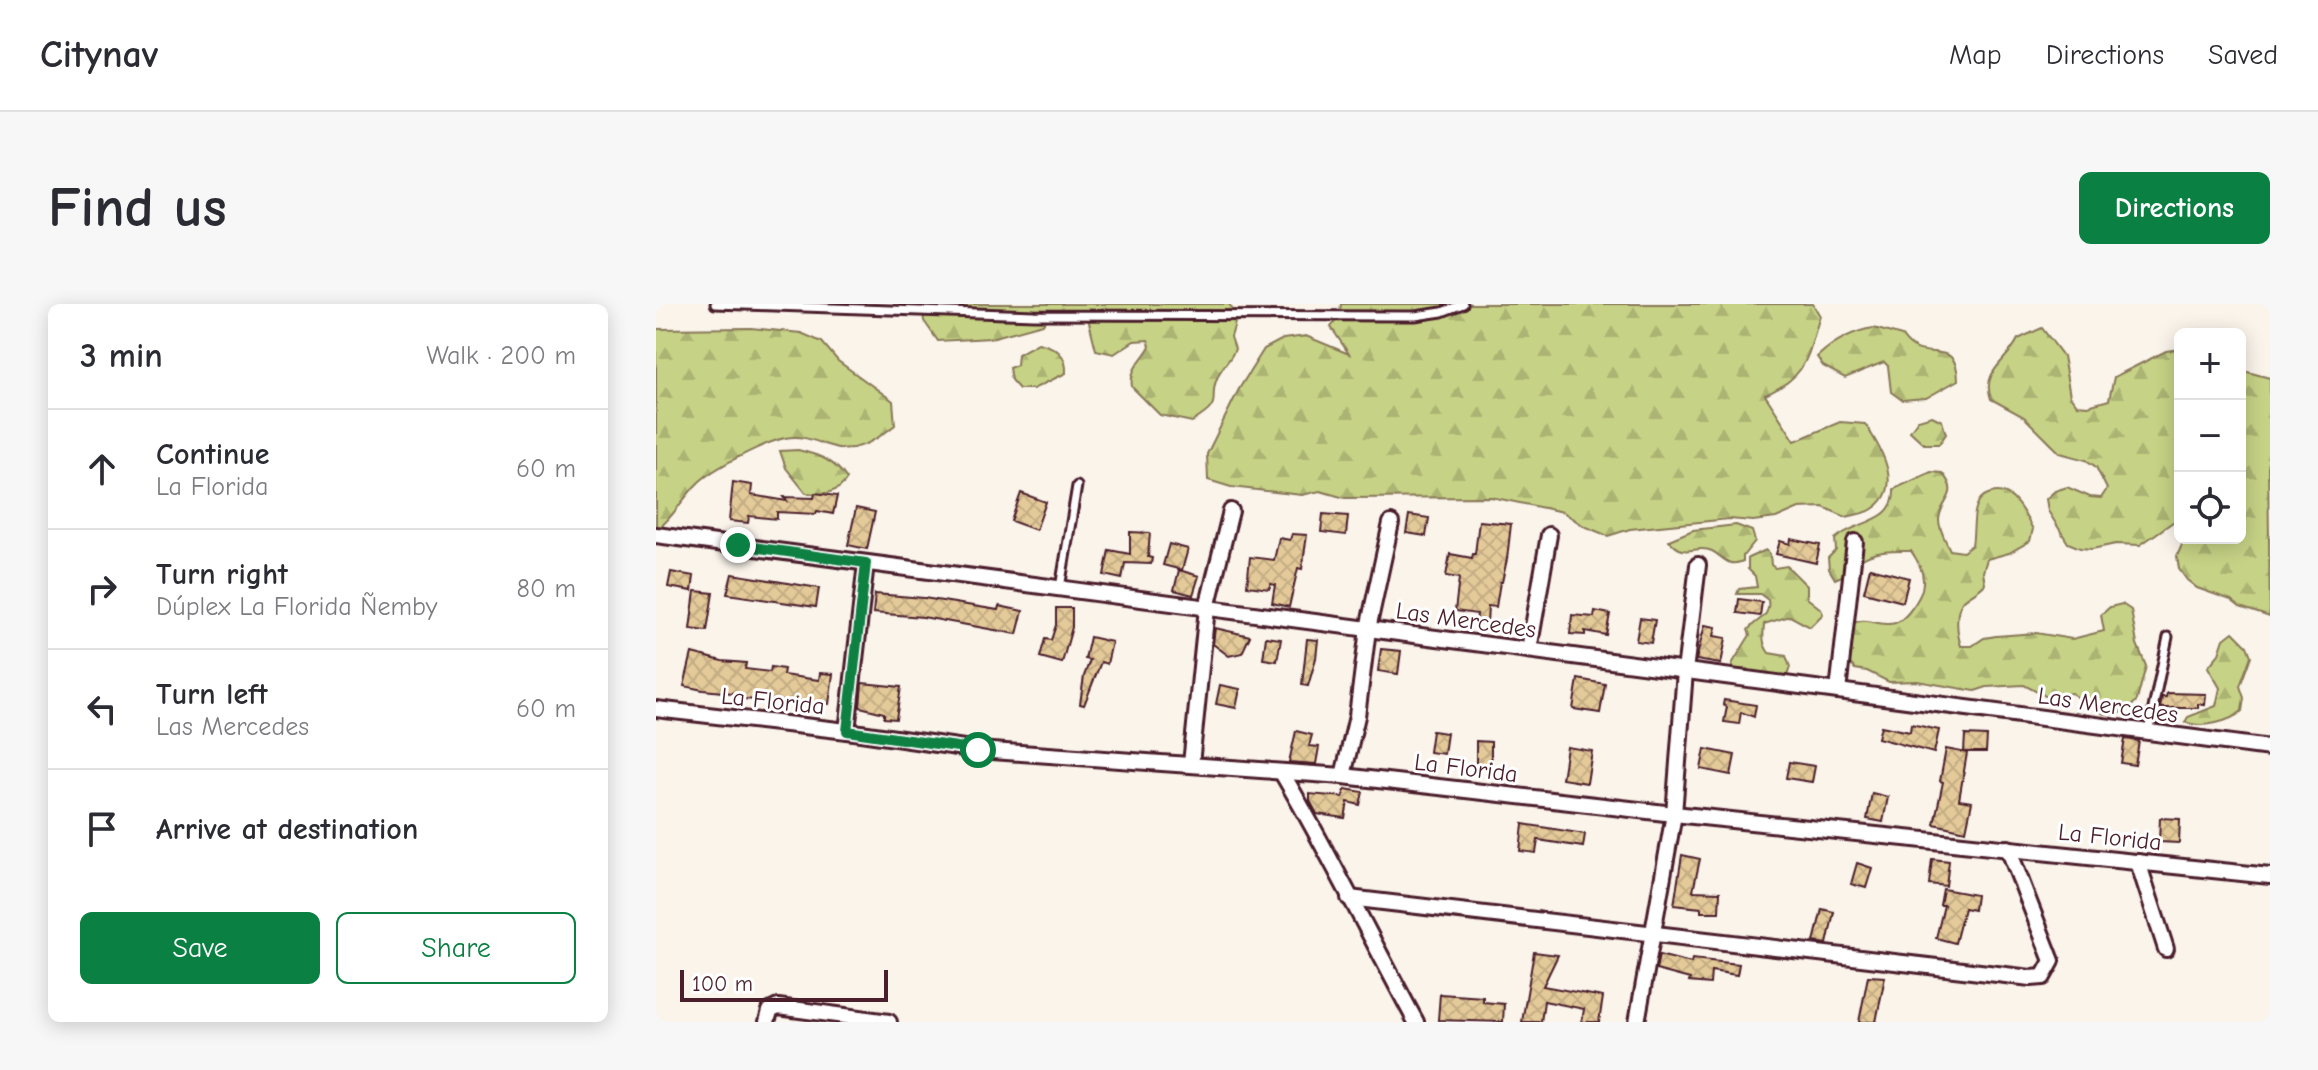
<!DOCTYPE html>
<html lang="en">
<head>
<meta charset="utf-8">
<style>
	:root { --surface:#fff; --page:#f7f7f7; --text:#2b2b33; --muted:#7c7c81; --line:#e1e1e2; --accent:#0b8043 }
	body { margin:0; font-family:"Comic Neue",sans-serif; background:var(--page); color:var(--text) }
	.controls { position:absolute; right:24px; top:24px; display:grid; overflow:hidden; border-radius:12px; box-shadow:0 4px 20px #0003 }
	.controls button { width:72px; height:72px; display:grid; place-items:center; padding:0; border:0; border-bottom:2px solid var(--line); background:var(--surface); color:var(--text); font:40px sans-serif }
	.scale { position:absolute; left:24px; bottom:20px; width:208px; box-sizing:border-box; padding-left:8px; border:4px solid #4a1f2b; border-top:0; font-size:22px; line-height:28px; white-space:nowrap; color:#4a1f2b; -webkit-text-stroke:6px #fff; paint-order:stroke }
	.stop { position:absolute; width:24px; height:24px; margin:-18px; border:6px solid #0b8043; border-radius:50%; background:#fff }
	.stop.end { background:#0b8043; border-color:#fff; box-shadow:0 2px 8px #0008 }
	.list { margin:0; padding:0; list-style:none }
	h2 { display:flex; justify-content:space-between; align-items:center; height:104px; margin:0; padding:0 32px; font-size:34px }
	h2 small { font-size:26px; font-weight:400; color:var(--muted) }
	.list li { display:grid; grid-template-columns:52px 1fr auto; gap:24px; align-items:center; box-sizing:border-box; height:120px; padding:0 32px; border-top:2px solid var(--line) }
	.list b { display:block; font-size:30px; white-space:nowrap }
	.list p { margin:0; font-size:26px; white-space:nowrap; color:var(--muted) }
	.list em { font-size:26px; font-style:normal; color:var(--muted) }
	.actions { display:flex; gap:16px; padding:24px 32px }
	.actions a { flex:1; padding:18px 0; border:2px solid var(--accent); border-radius:12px; text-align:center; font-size:28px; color:var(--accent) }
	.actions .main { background:var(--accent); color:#fff }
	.icon { flex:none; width:44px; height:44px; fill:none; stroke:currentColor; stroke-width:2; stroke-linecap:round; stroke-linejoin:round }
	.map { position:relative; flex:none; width:1614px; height:718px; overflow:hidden; border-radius:12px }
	header { display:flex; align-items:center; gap:48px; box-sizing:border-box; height:112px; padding:0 40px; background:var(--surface); border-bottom:2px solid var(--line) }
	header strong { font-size:38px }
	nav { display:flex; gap:44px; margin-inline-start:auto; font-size:28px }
	.intro { display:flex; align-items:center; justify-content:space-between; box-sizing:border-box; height:192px; padding:0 48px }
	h1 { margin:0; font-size:56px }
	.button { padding:20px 36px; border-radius:12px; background:var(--accent); color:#fff; font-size:28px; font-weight:700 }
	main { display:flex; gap:48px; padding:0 48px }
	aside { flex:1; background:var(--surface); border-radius:12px; box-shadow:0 4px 20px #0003 }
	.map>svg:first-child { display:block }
	.forest { fill:url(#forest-firs); stroke:#887858; stroke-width:2 }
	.building { fill:url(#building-cross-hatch); stroke:#4a1f2b; stroke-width:2 }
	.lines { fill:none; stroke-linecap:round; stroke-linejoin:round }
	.service-casing { stroke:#4a1f2b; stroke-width:13 }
	.minor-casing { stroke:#4a1f2b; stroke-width:20 }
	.service { stroke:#fff; stroke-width:7 }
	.minor { stroke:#fff; stroke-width:14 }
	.route { stroke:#0b8043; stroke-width:10 }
	.labels { text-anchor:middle; stroke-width:6; stroke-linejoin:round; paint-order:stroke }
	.street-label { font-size:24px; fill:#4a1f2b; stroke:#fff }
</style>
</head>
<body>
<header>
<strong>Citynav</strong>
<nav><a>Map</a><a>Directions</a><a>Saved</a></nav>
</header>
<div class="intro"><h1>Find us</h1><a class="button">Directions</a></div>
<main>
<aside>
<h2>3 min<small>Walk · 200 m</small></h2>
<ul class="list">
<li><svg class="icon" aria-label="ahead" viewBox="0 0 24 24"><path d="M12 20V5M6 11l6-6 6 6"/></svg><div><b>Continue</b><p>La Florida</p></div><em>60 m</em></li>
<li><svg class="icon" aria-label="right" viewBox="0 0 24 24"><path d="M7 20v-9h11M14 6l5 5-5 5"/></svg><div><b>Turn right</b><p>Dúplex La Florida Ñemby</p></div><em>80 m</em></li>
<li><svg class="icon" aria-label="left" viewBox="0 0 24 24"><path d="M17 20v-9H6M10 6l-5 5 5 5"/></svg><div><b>Turn left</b><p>Las Mercedes</p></div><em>60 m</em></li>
<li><svg class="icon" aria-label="arrive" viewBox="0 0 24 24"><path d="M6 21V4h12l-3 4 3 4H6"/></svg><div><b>Arrive at destination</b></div></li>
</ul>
<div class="actions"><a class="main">Save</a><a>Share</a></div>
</aside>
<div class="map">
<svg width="1614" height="718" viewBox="0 0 1614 718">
	<defs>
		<pattern id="forest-firs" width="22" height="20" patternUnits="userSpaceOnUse" patternTransform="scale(2)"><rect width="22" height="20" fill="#c6d285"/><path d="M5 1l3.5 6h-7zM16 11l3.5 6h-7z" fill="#acb473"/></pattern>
		<pattern id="building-cross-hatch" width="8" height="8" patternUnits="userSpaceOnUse" patternTransform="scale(2)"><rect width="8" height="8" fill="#e4ca99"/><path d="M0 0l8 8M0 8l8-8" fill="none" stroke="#c5ad84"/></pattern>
	</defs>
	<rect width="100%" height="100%" fill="#faf4eb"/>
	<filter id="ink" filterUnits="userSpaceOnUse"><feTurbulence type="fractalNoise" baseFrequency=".0125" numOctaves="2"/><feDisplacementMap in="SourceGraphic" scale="16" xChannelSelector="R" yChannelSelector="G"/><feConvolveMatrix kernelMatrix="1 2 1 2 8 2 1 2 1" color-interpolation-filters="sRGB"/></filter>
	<g filter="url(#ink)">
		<g class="forest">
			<path d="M266,0H573C583,13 579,19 575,33L579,45C575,56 566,62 562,72C550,97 571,97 536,118L504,111L476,83C473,64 486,57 494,42L492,36L478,37L458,50L440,46L431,10H393L387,20L335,34L282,37L268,17Z"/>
			<path d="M685,0H1157L1164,12C1151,53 1152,72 1109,91L1139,137L1184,118L1209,120C1225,144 1250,185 1215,206C1208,210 1197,211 1190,213L1167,203L1143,204L1120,214L1097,217L1073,215L974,225L952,232L928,222L907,208L835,193L689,194L664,187L646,191L575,183L552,176L551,150L583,85L608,45L627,35L650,32L693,50L675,23L683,13Z"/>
			<path d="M95,24L145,29L166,38L182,57L237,97L239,121C218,138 198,151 171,141C156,136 147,131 129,134C109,138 55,165 41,180C26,195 17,214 0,227V25Z"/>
			<path d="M1218,24L1246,32C1266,64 1301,29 1302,76L1270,94L1246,96L1235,88L1232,62L1228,58L1189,74L1167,62L1161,53C1176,39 1196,27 1218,24Z"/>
			<path d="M1386,24L1407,52L1414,92L1421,101L1432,102L1453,96L1458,73L1510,47L1524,45V213L1484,241L1460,240L1436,245L1424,244L1412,239L1392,207L1390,195L1399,187L1411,183L1434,193L1445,194L1451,185L1440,163L1430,156L1404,149L1368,113L1335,95C1325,67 1351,58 1362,35Z"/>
			<path d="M382,39C400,43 411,50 410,69L377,85H363L355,76L353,64L361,61L362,50Z"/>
			<path d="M1584,66L1614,74V157L1612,159L1614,313L1584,303L1575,296L1541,284L1531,276L1523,265L1521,252L1529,234H1584V164L1589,153H1584Z"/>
			<path d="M1276,112L1286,117L1290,130L1283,140H1268L1254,127L1262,116Z"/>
			<path d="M142,146C163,151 178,156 191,175C182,190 166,191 150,189L130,164L124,147Z"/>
			<path d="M1275,168L1286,169C1306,192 1284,195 1283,216C1283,226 1290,237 1294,246L1307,248L1316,241C1318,231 1317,212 1320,204C1322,197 1326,192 1332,190C1356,180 1367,209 1377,225L1374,237L1353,249L1331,255L1327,268L1329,280C1323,287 1315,290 1308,296C1298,306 1301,330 1305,342H1316L1328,334L1340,332L1380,329L1416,335L1448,327L1445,311L1454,303L1466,300L1475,306L1481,340L1490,362L1481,396L1473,405L1461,410H1448L1415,389L1391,393L1368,381L1331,383L1319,387L1261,377L1233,378L1211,367L1199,365L1182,347C1185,337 1187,326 1196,320C1209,312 1219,321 1232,320C1242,320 1247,315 1253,308C1271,286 1272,271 1255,247C1239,247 1219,246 1205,256C1195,264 1191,271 1179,275L1173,265L1172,254L1180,246L1179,235C1199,216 1240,220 1238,185Z"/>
			<path d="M1080,221L1096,227L1099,237L1087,252V257C1071,264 1068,253 1056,247C1039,239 1030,257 1013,236L1037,226Z"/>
			<path d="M1110,246L1114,250L1115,261L1119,264L1131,262L1151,282V294L1165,305L1167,310L1154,323L1134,312L1108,320C1107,332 1106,340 1113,349L1130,352L1134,363L1132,369L1122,375L1095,371L1092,365L1079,366L1076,360L1094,331L1092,326C1101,314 1115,314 1112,296L1104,290H1081L1083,285L1101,283L1099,272L1092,265V254Z"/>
			<path d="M1577,328L1591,342L1595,352L1584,382L1588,394L1586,407C1574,418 1545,425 1529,418L1532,413L1560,402L1564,384L1552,363L1563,350L1568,335Z"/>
		</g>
		<g class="building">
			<path d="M77,178L96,181L95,191L131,197L128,193L158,194L159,189L181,192L177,210L161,207L160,210L121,208V215L93,212L92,219L73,217Z"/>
			<path d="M365,189L390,198L380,226L355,217Z"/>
			<path d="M200,204L219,208L211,245L192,241Z"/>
			<path d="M667,210L692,212L690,231L665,228Z"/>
			<path d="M753,211L773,214L770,232L750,229Z"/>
			<path d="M823,217L855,220L851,255L846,278H844L840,303L832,302L831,319H820L821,310L799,307L803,274L790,272L794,250L816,254L817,250H819Z"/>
			<path d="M474,228L494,229L492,253L496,254L495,260L469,259L466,275L448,271L453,246L474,250Z"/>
			<path d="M636,230L651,231L646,265L642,264L633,303L616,299L619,281L615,280L613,285L591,282L594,253L618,256L623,234L634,236Z"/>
			<path d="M1135,235L1164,241L1160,259L1120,250L1124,237L1134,240Z"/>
			<path d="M513,240L532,245L526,266L507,261Z"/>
			<path d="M1214,264L1253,274L1247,298L1208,288Z"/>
			<path d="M523,266L543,272L537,291L518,286Z"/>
			<path d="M15,268L38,272L36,287L12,283Z"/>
			<path d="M76,270L163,284L160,303L71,290Z"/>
			<path d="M39,287L57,289L51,327L34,325Z"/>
			<path d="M219,290L268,294L342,306L343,302L367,307L361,330L267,313L217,309Z"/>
			<path d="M1083,295L1106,298L1104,312L1081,309Z"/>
			<path d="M400,304H416V323L406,359L384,353L389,335L395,336L400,321Z"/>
			<path d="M939,307L954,310L950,331L929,327V331L914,330L916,311L938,313Z"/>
			<path d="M984,314L999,316L995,339L980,337Z"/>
			<path d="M1049,321L1060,323L1058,332L1070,334L1065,360L1040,356Z"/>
			<path d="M559,324L594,332L586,349L573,352L557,340Z"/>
			<path d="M434,333L456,338L451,360L445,358L428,401L424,400L428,372L434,356L429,355Z"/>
			<path d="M610,333L625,335L621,357L607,355Z"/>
			<path d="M651,335L662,336L660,354L652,382L646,381Z"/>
			<path d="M725,345L745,347L742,370L722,367Z"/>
			<path d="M36,349L66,357L90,359L89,365L114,368L115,363L128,365L127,371L163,376L164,369L177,370L173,400L86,395V390L47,386L28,382Z"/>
			<path d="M922,375L949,380L944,409L917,405Z"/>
			<path d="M206,379L245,383L240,415L228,414V409L204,403Z"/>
			<path d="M564,381L584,385L580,404L560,400Z"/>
			<path d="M1511,389L1550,390L1549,401L1542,400V404H1504L1506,393H1510Z"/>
			<path d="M1068,396L1100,401L1098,413L1085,408L1083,420L1068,418L1071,403L1067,401Z"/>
			<path d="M1255,420L1283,426L1278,449L1222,434L1225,422L1254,428Z"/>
			<path d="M640,427L656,431L653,442L663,443L660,460L633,458Z"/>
			<path d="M776,427L791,429L788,450L773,448Z"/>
			<path d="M1309,431L1331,432L1330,448H1308Z"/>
			<path d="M1469,435L1483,437L1479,461L1465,459Z"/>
			<path d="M820,437L835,438V460H820Z"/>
			<path d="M911,443L936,447L931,479L906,475Z"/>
			<path d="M1049,445L1079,451L1075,471L1045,465Z"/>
			<path d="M1290,445L1311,449L1303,496L1316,498L1310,527L1278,520L1287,478L1284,477Z"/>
			<path d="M1133,458L1159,462L1156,478L1130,474Z"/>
			<path d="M689,485L707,488L704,501L692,498L689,514L661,510L654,497V490L687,493Z"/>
			<path d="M1216,489L1232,493L1227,518L1211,515Z"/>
			<path d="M1504,514L1524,515L1523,539L1503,538Z"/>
			<path d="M867,520L929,530L927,543L882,536L880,549L864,547Z"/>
			<path d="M1026,551L1044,555L1037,587L1064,588L1063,608H1045V604L1018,601Z"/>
			<path d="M1276,555L1293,557L1290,582L1273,580Z"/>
			<path d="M1201,559L1216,564L1210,584L1195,580Z"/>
			<path d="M1287,585L1320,591L1318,606L1308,604L1299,639L1280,634L1288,601H1284Z"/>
			<path d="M1166,605L1178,608L1171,640L1158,638Z"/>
			<path d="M878,648L902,651L887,682L947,693L943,718H926L928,705L888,697L885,718H866Z"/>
			<path d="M1003,651L1035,659L1036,655L1083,660L1081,671L1055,667L1054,680L1033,678L1034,675L1000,666Z"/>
			<path d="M1212,672L1229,673L1220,718H1203Z"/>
			<path d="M784,690L827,693V698L848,700L847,718L782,716Z"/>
		</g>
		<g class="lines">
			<defs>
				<g id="service">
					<path d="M59,0L378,11L759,12L786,8L807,0"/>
					<path d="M404,284L421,182"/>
					<path d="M1492,428L1512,333"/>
				</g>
				<g id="minor">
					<path d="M0,231L1614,444"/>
					<path d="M873,346L893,231"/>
					<path d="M1182,387L1199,238"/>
					<path d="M0,405L191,427L322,446L687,472L1018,510L1614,572"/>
					<path d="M191,427L210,259"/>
					<path d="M535,460L551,304L575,207"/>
					<path d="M626,469C674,550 715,635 760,718"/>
					<path d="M687,472L701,412L712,325L735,219"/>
					<path d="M1482,558L1510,645"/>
					<path d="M693,594L1375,674L1387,673L1396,657L1352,544"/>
					<path d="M111,718L114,707L122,703L233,718"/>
					<path d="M981,718L1018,510L1029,367L1042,261"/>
				</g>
			</defs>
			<use href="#service" class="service-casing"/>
			<use href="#minor" class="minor-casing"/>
			<use href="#service" class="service"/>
			<use href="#minor" class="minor"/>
		</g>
	</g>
	<g class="lines" filter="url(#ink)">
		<path class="route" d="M82,241L210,259L191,427L322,446"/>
	</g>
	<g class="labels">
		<g class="street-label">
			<text transform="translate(810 316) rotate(8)" y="8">Las Mercedes</text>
			<text transform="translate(117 397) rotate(6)" y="8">La Florida</text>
			<text transform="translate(1452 401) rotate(8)" y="8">Las Mercedes</text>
			<text transform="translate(810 464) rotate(7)" y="8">La Florida</text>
			<text transform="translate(1454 533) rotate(6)" y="8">La Florida</text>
		</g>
	</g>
</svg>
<div class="controls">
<button>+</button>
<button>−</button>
<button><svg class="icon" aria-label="locate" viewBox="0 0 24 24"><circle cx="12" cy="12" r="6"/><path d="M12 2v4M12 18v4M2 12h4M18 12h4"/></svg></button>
</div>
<div class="scale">100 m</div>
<div class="stop" style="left:322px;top:446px"></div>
<div class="stop end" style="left:82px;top:241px"></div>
</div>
</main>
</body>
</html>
